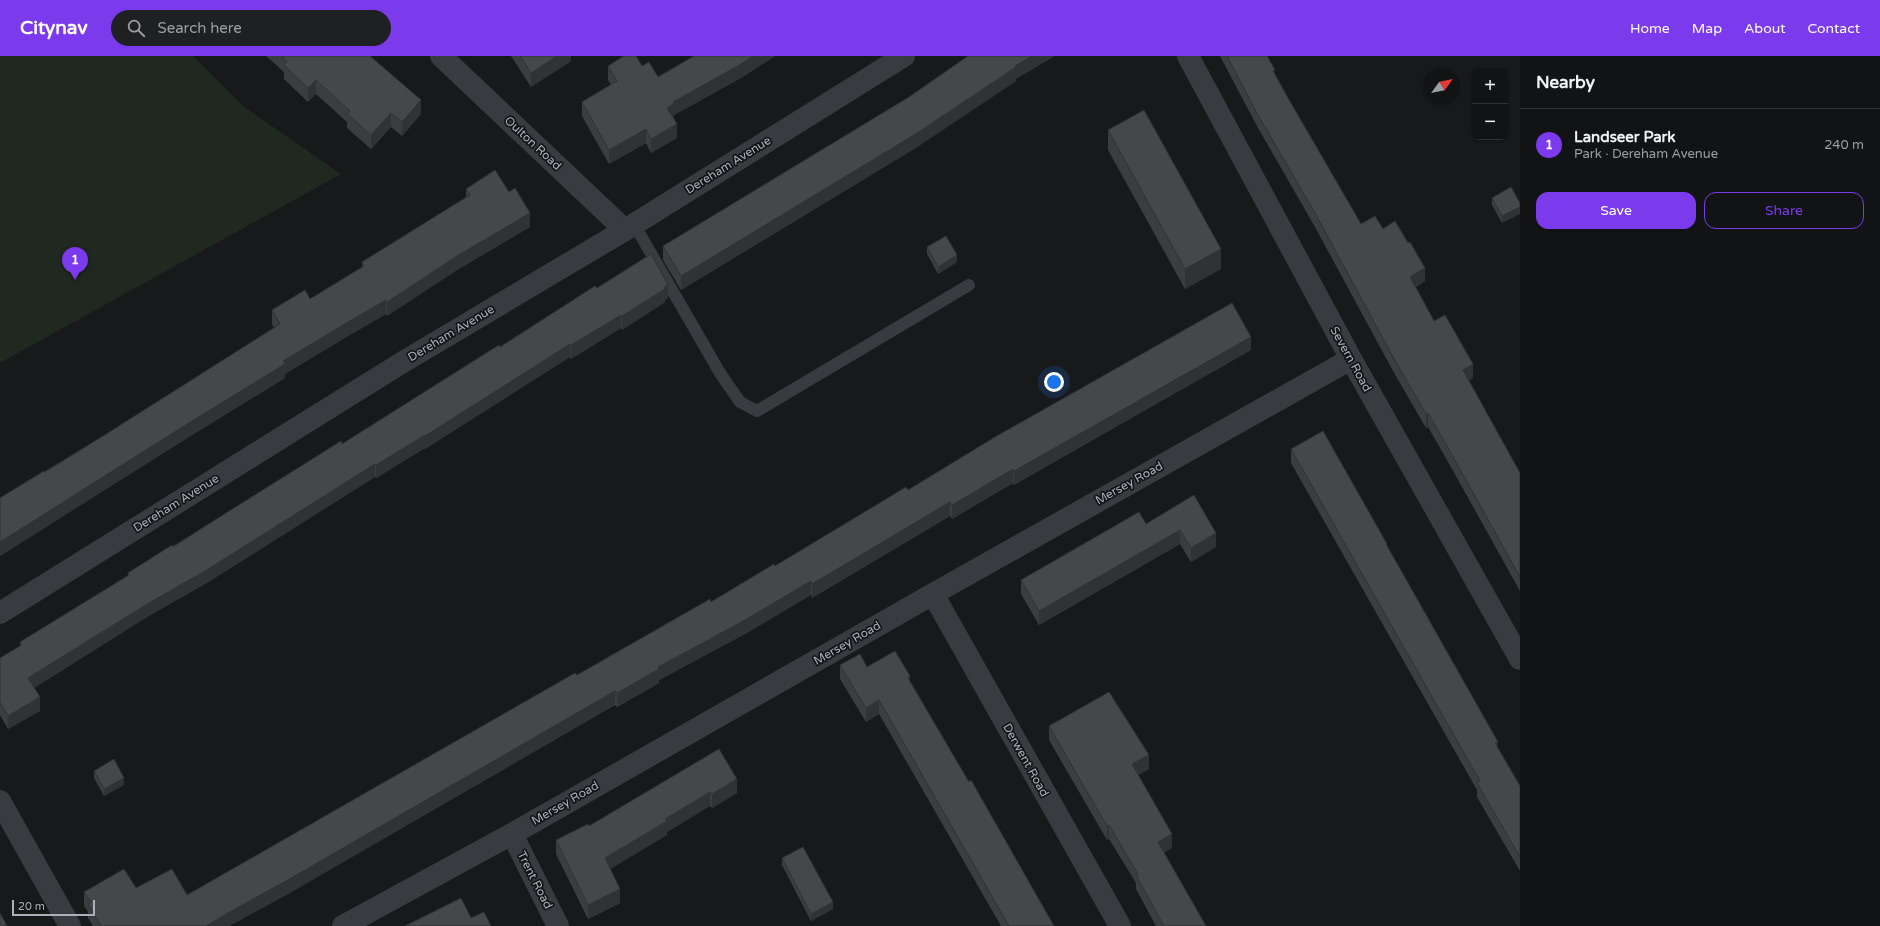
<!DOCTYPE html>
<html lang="en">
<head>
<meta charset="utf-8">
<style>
	:root { --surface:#121314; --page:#1f2022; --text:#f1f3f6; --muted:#9c9ea0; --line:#313234; --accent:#7c3aed }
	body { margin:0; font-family:"Varela Round",sans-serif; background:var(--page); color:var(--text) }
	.controls { position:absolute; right:12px; top:12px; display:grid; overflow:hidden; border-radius:8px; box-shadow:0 1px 3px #0004 }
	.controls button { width:36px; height:36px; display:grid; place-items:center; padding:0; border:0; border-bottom:1px solid var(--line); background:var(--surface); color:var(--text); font:20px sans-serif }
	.compass { position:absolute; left:1424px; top:12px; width:36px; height:36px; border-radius:50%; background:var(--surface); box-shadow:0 1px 3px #0004; rotate:57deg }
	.scale { position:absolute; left:12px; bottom:10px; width:83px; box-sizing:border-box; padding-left:4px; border:2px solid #abb1bb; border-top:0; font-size:11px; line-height:14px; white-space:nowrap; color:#abb1bb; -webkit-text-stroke:3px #131416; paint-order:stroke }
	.you { position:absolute; left:1054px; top:326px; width:14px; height:14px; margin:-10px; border:3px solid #fff; border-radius:50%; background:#1a73e8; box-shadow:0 0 0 6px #1a73e833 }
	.badge { display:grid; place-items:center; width:26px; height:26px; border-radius:50%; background:var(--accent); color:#fff; font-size:13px; font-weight:700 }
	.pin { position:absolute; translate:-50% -33px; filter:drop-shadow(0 1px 2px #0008) }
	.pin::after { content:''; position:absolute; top:21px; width:14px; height:12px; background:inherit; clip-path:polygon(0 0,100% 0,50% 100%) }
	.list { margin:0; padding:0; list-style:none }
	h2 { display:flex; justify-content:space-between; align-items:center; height:52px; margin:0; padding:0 16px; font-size:17px }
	h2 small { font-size:13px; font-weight:400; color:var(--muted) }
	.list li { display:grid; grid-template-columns:26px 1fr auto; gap:12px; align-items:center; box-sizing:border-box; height:72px; padding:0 16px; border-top:1px solid var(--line) }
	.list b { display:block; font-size:15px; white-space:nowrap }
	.list p { margin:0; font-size:13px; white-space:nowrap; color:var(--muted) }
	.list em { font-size:13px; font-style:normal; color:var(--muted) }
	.actions { display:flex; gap:8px; padding:12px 16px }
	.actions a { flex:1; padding:9px 0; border:1px solid var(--accent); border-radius:12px; text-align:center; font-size:14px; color:var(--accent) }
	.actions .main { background:var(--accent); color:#fff }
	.icon { flex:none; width:22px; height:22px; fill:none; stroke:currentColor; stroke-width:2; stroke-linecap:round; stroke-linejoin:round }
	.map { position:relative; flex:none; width:1520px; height:870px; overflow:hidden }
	header { display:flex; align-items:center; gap:24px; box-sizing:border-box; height:56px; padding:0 20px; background:var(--accent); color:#fff }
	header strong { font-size:19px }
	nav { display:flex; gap:22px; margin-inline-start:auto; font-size:14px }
	.search { width:280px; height:36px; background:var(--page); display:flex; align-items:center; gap:10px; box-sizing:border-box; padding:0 14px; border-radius:22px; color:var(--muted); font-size:15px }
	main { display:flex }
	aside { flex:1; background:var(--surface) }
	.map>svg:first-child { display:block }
	.green { fill:#202920 }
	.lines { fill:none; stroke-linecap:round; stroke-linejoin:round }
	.service { stroke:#393b40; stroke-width:12 }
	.minor { stroke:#393b40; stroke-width:22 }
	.wall { fill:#3b3d40 }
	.shaded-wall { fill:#303234 }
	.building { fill:#45474b; stroke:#303234 }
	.labels { text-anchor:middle; stroke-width:3.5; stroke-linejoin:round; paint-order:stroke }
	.street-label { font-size:12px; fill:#abb1bb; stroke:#131416 }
</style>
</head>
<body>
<header>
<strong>Citynav</strong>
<div class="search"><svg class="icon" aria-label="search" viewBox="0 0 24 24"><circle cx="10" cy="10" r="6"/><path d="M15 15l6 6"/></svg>Search here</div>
<nav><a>Home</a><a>Map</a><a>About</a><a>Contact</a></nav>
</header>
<main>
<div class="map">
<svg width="1520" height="870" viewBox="0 0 1520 870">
	<rect width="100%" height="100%" fill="#18191b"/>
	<path class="green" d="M0,0H193L243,50L341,118L0,307Z"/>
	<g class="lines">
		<path class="service" d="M634,168L720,317L740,346L757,355L969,229"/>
		<g class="minor">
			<path d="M441,0L625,174"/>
			<path d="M1188,0L1351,303L1520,603"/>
			<path d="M933,538L1120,870"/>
			<path d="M0,557L403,306L625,174L904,0"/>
			<path d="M0,745L70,870"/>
			<path d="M512,778L558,870"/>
			<path d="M343,870L512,778L933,538L1351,303"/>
		</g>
	</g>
	<g class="wall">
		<path d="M266,0H370L421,58L402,80L391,71L371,93L347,72V66L316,38L308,46L284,23V16Z"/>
		<path d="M511,0H571V5L531,31Z"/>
		<path d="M694,0H775L741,22L674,59V62H673L677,82L651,97L646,87L609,108L582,60V46L611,29L608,24V10H642L658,21Z"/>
		<path d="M1220,0H1267L1275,18L1288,42L1361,168L1383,173L1425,225L1416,231L1434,265L1473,322L1468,325L1520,417V535L1447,404L1428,371L1426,372L1393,315L1315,171L1258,72Z"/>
		<path d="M1016,23V25L914,93L681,234L663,204V190Z"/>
		<path d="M1108,74L1221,213L1185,233L1108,94Z"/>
		<path d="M1511,131L1502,167L1492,149V142Z"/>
		<path d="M466,133L530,171L457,214L387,260L386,258L348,280L285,318V322L184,384L0,500V442L100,382L274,272L272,268V254L310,243L362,212V206L466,141Z"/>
		<path d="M927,191L957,206L938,218L927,198Z"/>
		<path d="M597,232L668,242L665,244V246L622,274L621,272L571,303L570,301L425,393V392L376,422L375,421L205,528L147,561L34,632L40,655L8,673L0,659V602L20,590V586L128,520V517L342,388Z"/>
		<path d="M1251,294L1014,429L1013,427L952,463L950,460L812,542L811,539L745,578L659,624V627L617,651L615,649L286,839L242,863L229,870H93L88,862V856L84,850V836L136,832L187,839L577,619L711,546L908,434Z"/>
		<path d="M1291,393L1387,491L1498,692L1520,730V815L1477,741V734L1291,407Z"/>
		<path d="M1194,439L1216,491L1191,506L1180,488L1039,569L1021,538V524L1146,468Z"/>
		<path d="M840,609L867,611L910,626L1054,870H1001L879,658L866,666L840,623Z"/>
		<path d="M1049,670L1149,713L1138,719L1172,792L1164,796L1206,870H1156L1136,833V827L1109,783L1107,784L1049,684Z"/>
		<path d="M719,693L737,737L712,752L710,750L667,776V779L610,813L620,847L588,863L556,798V784L589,770Z"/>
		<path d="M94,715L124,729L104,740L94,722Z"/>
		<path d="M782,802L833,853L811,865L782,809Z"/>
	</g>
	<g class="shaded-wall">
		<path d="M557,0H571V5L531,31V17Z"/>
		<path d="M753,0H775L741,22L674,59V62L667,66V52L673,46Z"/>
		<path d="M1032,0H1055L1016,23V25L914,93L681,234V220L1015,10Z"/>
		<path d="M316,24V38L308,46V32Z"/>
		<path d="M421,44V58L402,80V66Z"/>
		<path d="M391,57V71L371,93V79Z"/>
		<path d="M677,68V82L651,97V83Z"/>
		<path d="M646,73V87L609,108V94Z"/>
		<path d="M1520,151V158L1502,167V160Z"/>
		<path d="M530,157V171L457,214L387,260V246L457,200Z"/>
		<path d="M1221,193V213L1185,233V213Z"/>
		<path d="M957,199V206L938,218V211Z"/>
		<path d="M1425,212V225L1410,234V221Z"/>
		<path d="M668,229V242L665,244V246L622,274V260Z"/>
		<path d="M386,244V258L348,280L285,318V322L184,384L0,500V486L283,305L348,266Z"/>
		<path d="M621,259V272L571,303V289Z"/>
		<path d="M1251,281V294L1014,429V415Z"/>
		<path d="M570,288V301L425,393V380Z"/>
		<path d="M1473,308V322L1463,328V314Z"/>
		<path d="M1428,357V371L1426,372V358Z"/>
		<path d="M425,379V392L376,422V409Z"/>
		<path d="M375,408V421L205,528L147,561L28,635V622Z"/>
		<path d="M1013,413V427L952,463V449Z"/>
		<path d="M950,446V460L812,542V528Z"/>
		<path d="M1180,474V488L1039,569V555Z"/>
		<path d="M1216,477V491L1191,506V492Z"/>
		<path d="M811,525V539L745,578L659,624V627L617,651V637L658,611Z"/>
		<path d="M910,620V634L908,622Z"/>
		<path d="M615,635V649L286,839L242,863L229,870H206L242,849Z"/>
		<path d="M40,641V655L8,673V660Z"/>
		<path d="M879,644V658L866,666V652Z"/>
		<path d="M1498,686V700L1495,687Z"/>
		<path d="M1149,699V713L1132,722V708Z"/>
		<path d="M124,722V729L104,740V733Z"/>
		<path d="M737,723V737L712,752V738Z"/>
		<path d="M710,736V750L667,776V779L605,816V802L665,763Z"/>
		<path d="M1109,769V783L1107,784V770Z"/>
		<path d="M1172,778V792L1158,800V786Z"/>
		<path d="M620,833V847L588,863V849Z"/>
		<path d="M833,846V853L811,865V858Z"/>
	</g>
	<g class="building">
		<path d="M281,0H370L421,44L402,66L391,57L371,79L347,58L350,55L316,24L308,32L284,9L287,5Z"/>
		<path d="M520,0H557L531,17Z"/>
		<path d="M624,0H636L642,10L649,6L658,21L694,0H753L741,8L673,46L674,48L667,52L677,68L651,83L646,73L609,94L582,46L617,25L608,10Z"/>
		<path d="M968,0H1032L1015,10L1016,11L914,79L681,220L663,190L909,41Z"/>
		<path d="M1227,0H1267L1275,14L1273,15L1288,42L1361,168L1375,160L1383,173L1395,165L1408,187L1410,186L1425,212L1410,221L1434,265L1445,259L1473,308L1463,314L1520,417V521L1447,390L1428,357L1426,358L1393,301L1315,157L1258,59Z"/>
		<path d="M1144,54L1221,193L1185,213L1108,74Z"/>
		<path d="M495,114L509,136L515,132L530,157L457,200L387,246L386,244L348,266L283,305L285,308L184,370L0,486V442L44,415L45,416L100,382L280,268L272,254L305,234L310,243L364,210L362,206L470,139L466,133Z"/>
		<path d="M1511,131L1520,147V151L1502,160L1492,142Z"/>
		<path d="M946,180L957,199L938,211L927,191Z"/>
		<path d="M651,198L668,229L664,231L665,233L622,260L621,259L571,289L570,288L425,380V379L376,409L375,408L205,515L147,548L28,622L40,641L8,660L0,646V602L22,589L20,586L129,519L128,517L172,489L173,491L207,469L341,385L342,388L499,289L500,291L595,230L597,232Z"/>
		<path d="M1232,247L1251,281L1014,415L1013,413L952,449L950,446L812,528L811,525L745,564L658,611L659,613L617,637L615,635L286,825L242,849L206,870H101L88,848L91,846L84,836L124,813L136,832L172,813L187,839L575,617L577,619L710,543L711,546L774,508L775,510L906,431L908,434L995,381Z"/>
		<path d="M1323,375L1387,488H1386L1498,686L1495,687L1520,730V801L1477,727L1480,725L1291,393Z"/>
		<path d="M1194,439L1216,477L1191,492L1180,474L1039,555L1021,524L1139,456L1146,468Z"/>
		<path d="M895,595L910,620L908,622L969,726L971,724L1054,870H1009L879,644L866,652L840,609L860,598L867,611Z"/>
		<path d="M1109,636L1149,699L1132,708L1172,778L1158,786L1206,870H1164L1136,819L1138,818L1109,769L1107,770L1049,670Z"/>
		<path d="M719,693L737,723L712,738L710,736L665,763L667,765L605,802L620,833L588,849L556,784L588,768L589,770Z"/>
		<path d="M114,703L124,722L104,733L94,715Z"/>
		<path d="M803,791L833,846L811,858L782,802Z"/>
		<path d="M461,842L471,862L484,856L491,870H405Z"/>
		<path d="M0,857L7,870H0Z"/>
	</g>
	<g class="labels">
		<g class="street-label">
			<text transform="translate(533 87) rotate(43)" y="4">Oulton Road</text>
			<text transform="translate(728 109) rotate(-32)" y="4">Dereham Avenue</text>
			<text transform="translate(451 277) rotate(-31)" y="4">Dereham Avenue</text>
			<text transform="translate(1351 303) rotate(61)" y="4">Severn Road</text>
			<text transform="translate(1129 427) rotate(-29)" y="4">Mersey Road</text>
			<text transform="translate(176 447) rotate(-32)" y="4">Dereham Avenue</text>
			<text transform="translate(847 587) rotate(-30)" y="4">Mersey Road</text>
			<text transform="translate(1026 704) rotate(61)" y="4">Derwent Road</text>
			<text transform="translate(565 747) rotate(-30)" y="4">Mersey Road</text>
			<text transform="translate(535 824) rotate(63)" y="4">Trent Road</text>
		</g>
	</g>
</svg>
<div class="controls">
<button>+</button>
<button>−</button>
</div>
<svg class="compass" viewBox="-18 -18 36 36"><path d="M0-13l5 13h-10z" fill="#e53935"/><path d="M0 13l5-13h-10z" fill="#9c9ea0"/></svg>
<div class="scale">20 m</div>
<div class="you"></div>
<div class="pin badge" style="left:75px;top:224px">1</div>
</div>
<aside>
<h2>Nearby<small></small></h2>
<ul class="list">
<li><span class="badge">1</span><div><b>Landseer Park</b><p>Park · Dereham Avenue</p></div><em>240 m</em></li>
</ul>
<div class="actions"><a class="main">Save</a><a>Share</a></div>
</aside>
</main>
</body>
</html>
